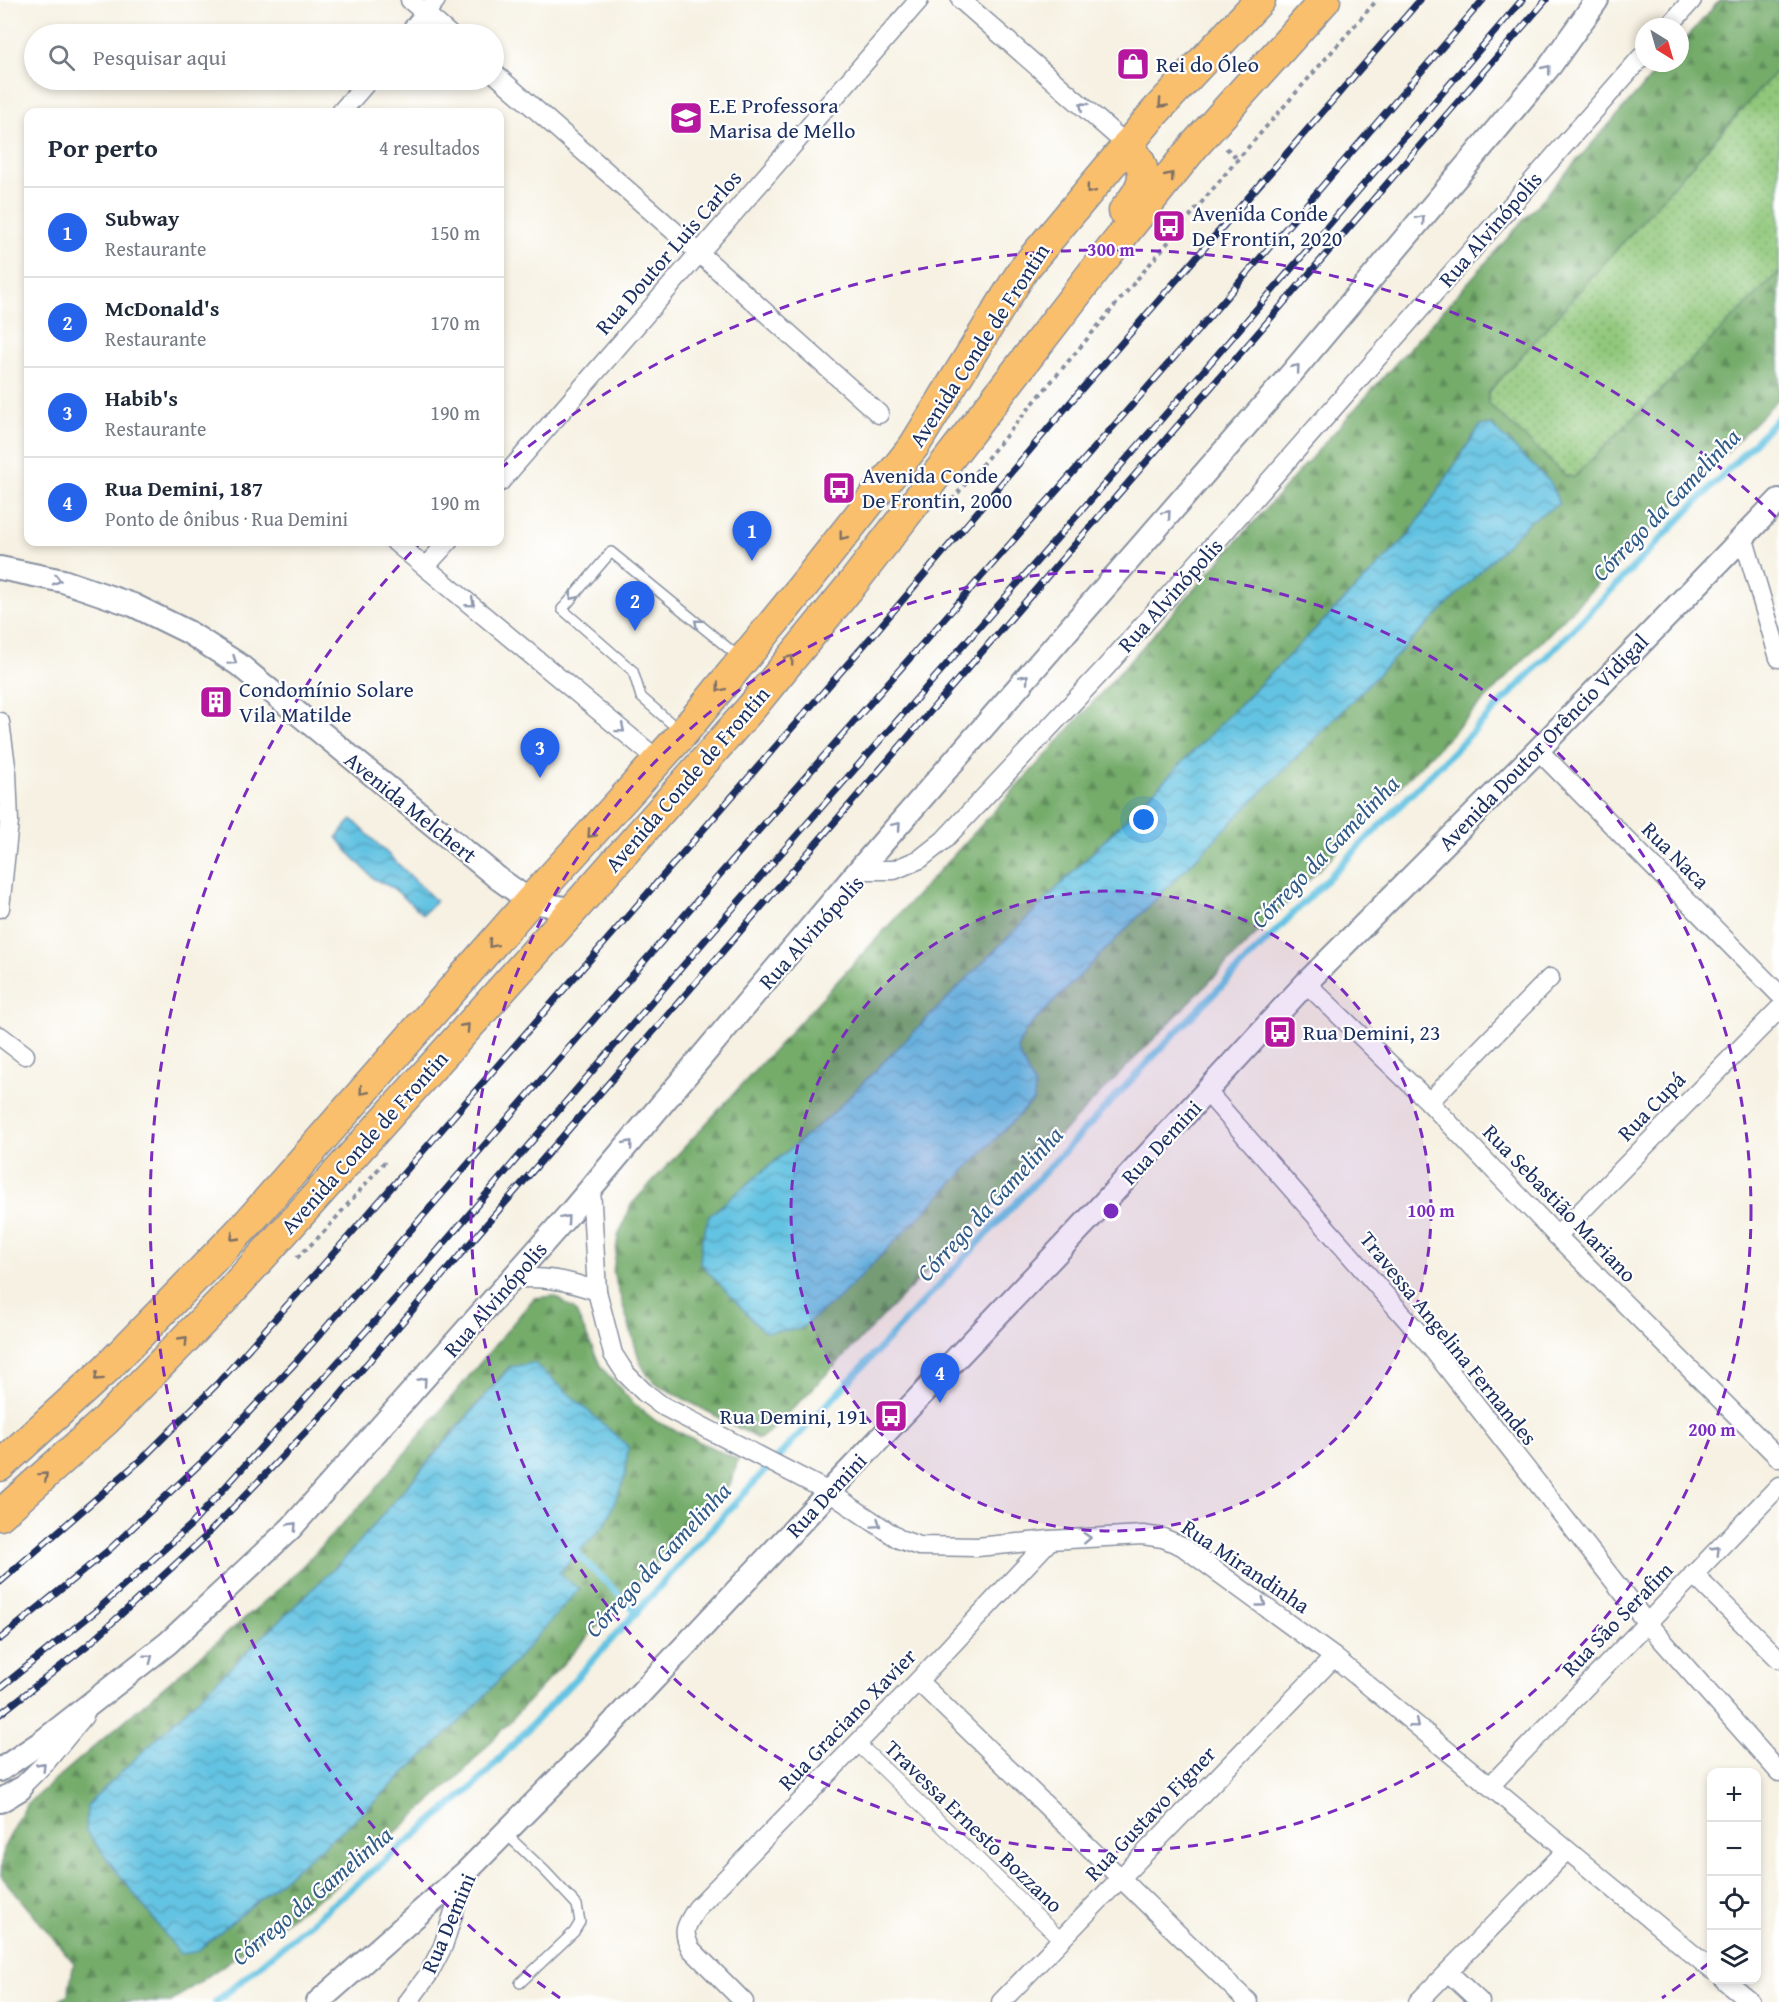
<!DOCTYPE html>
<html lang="pt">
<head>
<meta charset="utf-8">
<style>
	:root { --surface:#fff; --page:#f6f6f7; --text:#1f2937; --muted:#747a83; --line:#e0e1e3; --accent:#2563eb }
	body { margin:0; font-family:"Gentium Book Plus",serif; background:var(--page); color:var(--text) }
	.controls { position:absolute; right:18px; bottom:18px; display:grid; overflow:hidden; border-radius:12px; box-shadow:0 3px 9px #0003 }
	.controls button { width:54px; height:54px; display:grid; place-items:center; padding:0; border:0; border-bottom:2px solid var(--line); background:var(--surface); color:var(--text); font:30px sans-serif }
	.compass { position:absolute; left:1635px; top:18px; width:54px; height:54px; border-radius:50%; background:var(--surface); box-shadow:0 3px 9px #0003; rotate:143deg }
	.you { position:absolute; left:1144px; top:820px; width:21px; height:21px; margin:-15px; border:4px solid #fff; border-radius:50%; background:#1a73e8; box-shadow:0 0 0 9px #1a73e833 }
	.badge { display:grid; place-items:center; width:39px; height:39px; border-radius:50%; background:var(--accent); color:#fff; font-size:20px; font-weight:700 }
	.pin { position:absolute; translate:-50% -50px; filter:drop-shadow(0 2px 3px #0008) }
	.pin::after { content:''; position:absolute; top:32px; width:21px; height:18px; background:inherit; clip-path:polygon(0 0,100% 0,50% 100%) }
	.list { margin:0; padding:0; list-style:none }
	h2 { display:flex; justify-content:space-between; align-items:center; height:78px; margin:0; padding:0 24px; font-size:26px }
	h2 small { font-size:20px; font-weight:400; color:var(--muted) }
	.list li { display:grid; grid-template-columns:39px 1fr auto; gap:18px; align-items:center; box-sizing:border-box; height:90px; padding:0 24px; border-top:2px solid var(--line) }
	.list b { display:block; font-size:22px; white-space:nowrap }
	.list p { margin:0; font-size:20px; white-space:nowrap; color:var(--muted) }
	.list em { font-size:20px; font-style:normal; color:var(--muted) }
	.icon { flex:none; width:33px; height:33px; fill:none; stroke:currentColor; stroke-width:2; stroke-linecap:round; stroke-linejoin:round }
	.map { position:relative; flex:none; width:1779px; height:2002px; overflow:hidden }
	.search { position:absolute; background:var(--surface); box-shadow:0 3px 9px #0003; left:24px; top:24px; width:480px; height:66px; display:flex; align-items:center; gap:15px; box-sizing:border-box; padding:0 21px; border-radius:33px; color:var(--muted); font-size:22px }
	.panel { position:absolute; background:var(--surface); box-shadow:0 3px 9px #0003; left:24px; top:108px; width:480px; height:438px; border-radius:12px }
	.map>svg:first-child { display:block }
	.grass { fill:url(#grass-dots); stroke:#567b6c; stroke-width:1.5 }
	.forest { fill:url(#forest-firs); stroke:#486e64; stroke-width:1.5; fill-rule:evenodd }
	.water { fill:url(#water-waves); stroke:#4079a0; stroke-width:1.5 }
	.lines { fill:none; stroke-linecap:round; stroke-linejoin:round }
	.stream { stroke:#64c3e2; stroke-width:7 }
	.service-casing { stroke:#8890a0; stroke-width:12 }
	.pedestrian-casing { stroke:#8890a0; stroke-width:16 }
	.minor-casing { stroke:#8890a0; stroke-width:21 }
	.tertiary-casing { stroke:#8890a0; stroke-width:26 }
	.trunk-casing { stroke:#8890a0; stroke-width:33 }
	.path { stroke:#8890a0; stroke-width:4; stroke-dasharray:4.5 4.5; stroke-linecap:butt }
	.service { stroke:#fff; stroke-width:9 }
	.pedestrian { stroke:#fff; stroke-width:14 }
	.minor { stroke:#fff; stroke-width:18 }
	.tertiary { stroke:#fff; stroke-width:22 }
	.trunk { stroke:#f9bf6d; stroke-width:30 }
	.rail-casing { stroke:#1b2f5e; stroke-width:7 }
	.rail { stroke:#fff; stroke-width:4.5; stroke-dasharray:14; stroke-linecap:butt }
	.oneway { stroke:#8d97ae }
	.oneway2 { stroke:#7f7065 }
	.ring { fill:none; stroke:#7b2cbf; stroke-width:3; stroke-dasharray:10 8 }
	.labels { text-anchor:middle; stroke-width:4.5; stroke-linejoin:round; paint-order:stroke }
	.poi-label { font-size:22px; fill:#1b2f5e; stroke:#fff; text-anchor:start }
	.street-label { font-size:22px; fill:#1b2f5e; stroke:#fff }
	.water-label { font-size:24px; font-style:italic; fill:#315b86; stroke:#fff }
	.centre { fill:#7b2cbf; stroke:#fff; stroke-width:3 }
	.ring-label { font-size:18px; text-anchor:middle; font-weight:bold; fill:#7b2cbf; stroke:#fff; stroke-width:4.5; stroke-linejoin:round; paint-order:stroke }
</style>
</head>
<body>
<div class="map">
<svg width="1779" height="2002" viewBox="0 0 1779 2002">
	<defs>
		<pattern id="grass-dots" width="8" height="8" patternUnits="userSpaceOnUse" patternTransform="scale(1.5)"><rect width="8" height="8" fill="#90c77a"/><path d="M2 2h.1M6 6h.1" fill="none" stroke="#75a267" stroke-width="1.8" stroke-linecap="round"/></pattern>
		<pattern id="forest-firs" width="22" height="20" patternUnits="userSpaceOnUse" patternTransform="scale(1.5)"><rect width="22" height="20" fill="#74ac6a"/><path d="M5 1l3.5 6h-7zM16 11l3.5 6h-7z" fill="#5e8c5a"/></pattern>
		<pattern id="water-waves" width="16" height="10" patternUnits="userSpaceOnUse" patternTransform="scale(1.5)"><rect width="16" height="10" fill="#64c3e2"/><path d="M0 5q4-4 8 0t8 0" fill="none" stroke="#529fba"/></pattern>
	</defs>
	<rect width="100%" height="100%" fill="#fff"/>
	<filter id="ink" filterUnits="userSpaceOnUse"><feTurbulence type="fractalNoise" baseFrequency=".0167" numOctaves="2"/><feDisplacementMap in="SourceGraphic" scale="12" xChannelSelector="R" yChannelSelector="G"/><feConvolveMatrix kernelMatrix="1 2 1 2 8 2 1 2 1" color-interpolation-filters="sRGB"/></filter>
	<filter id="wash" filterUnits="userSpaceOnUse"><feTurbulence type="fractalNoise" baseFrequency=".008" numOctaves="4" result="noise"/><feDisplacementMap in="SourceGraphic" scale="24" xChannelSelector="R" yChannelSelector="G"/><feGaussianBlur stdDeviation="1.35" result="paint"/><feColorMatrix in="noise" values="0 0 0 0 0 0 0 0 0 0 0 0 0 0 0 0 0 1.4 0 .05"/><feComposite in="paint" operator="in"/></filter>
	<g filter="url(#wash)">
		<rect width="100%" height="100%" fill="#f6f1e2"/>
		<path class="grass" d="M1779,68V272L1574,477L1566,476L1488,403V393Z"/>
		<g class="forest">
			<path d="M1720,0H1779V68L1488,393V403L1566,476L1574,477L1779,272V398L774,1428L759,1439L658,1385L648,1376L640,1362L613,1272L618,1237L631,1205L1045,756L1664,63H1680V45ZM1480,426L1558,504L1530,520L1026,1030L1017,1049L1034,1100L842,1294L800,1329L709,1216L830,1116L1409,535Z"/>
			<path d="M554,1296L575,1310L601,1367L632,1402L657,1422L738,1460L731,1482L462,1773L336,1886L171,2002H58L68,1994L74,1963L1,1876L3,1849L27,1804L286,1583L372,1493L534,1298ZM510,1366L576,1553L558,1573L579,1589L347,1556Z"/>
		</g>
		<g class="water">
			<path d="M1491,425L1551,483L1559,504L1530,521L1026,1030L1017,1049L1035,1087L1034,1100L842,1295L800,1329L764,1332L700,1263L702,1239L709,1216L830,1116L1409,535L1480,426Z"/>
			<path d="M352,819L436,901L423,914L393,888L374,879L349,853L337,837Z"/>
			<path d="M534,1363L628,1446L625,1477L606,1523L559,1573L579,1589L473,1709L358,1817L196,1952L180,1954L86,1831L87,1805L347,1556L510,1367Z"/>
		</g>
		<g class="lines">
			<g class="stream">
				<path d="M576,1553L637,1612"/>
				<path d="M216,2002L474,1786L592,1661L747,1490L1179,1029L1520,684L1779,417"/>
			</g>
		</g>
	</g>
	<g filter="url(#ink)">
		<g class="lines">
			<defs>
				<g id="service">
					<path d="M679,730L641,697L633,671L562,609L566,605L611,552L739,657"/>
					<path d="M505,1833L545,1871L577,1905L580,1922L574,1932L520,1983"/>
				</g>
				<path id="pedestrian" d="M857,1743L1061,1940"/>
				<g id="minor">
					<path d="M410,0L449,34"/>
					<path d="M961,0L1127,145"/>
					<path d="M1668,27L1692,0"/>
					<path d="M408,34L436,0"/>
					<path d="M494,73L699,253L879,414"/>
					<path d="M341,112L369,80"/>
					<path d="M500,482L919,0"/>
					<path d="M1743,536L1779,658"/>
					<path d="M395,542L658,760"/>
					<path d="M426,566L448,542"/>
					<path d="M0,722L7,773L9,822L0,908"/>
					<path d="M1538,750L1779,994"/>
					<path d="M859,870H894L920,859L944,840L1107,666L1644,54"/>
					<path d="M1306,983L1429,1102L1557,1236L1779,1458"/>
					<path d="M0,1036L25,1055"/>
					<path d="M1207,1092L1430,1346L1646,1622L1779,1772"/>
					<path d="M1429,1102L1550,978"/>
					<path d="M591,1188L597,1291L613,1354L626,1374L644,1392L661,1405L829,1492L899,1539L919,1546L977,1547L1050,1540L1143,1535L1163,1538L1182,1546L1334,1657L1712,1970"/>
					<path d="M1557,1236L1779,1009"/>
					<path d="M512,1279C545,1276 565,1280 597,1291"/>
					<path d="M1693,1574L1779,1659"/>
					<path d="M918,1681L1248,2002"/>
					<path d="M1490,1786L1779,1486"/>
					<path d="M10,1798L46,1762L84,1716"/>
					<path d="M1448,1972L1480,2002"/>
					<path d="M1724,1980L1751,2002"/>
					<path d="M408,2002L428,1975L443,1946L467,1871"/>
					<path d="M744,2002L691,1949C681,1930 686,1926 697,1908L918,1681L1050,1540"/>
					<path d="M1001,2002L1334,1657"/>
					<path d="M1418,2002L1567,1850"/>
				</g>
				<g id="tertiary">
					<path d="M0,568L63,581L133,605L188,632L238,664L499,879L530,901L573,910"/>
					<path d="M0,1770L43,1741L168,1643L291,1528L570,1213L859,870L1291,374L1550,66L1597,0"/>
					<path d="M0,1801L20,1789"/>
					<path d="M318,2002L467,1871L592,1745L829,1492L1088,1220L1306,983L1538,750L1779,500"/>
				</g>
				<g id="trunk">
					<path d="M1124,211C1145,186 1152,170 1127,145"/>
					<path d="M0,1466L106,1369L248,1223L530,901L683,733L788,605L914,446L1023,270L1155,112L1260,0"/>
					<path d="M0,1515L106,1420L222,1301L573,910L751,708L853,583L1098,266L1194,146L1325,0"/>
				</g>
			</defs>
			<use href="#service" class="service-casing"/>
			<use href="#pedestrian" class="pedestrian-casing"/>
			<use href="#minor" class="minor-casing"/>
			<use href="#tertiary" class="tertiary-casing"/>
			<use href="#trunk" class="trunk-casing"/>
			<g class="path">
				<path d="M1226,148L1238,159"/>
				<path d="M952,500L1238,159L1377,0"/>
				<path d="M297,1258L323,1233L387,1159"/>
			</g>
			<use href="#service" class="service"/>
			<use href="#pedestrian" class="pedestrian"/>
			<use href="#minor" class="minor"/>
			<use href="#tertiary" class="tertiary"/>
			<use href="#trunk" class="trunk"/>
			<defs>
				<g id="rail">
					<path d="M0,1582L143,1458L217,1384L349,1236L879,628L1080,391L1420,0"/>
					<path d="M0,1639L110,1549L203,1461L295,1363L722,872L1198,330L1483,0"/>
					<path d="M0,1688L97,1610L192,1524L421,1270L713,931L1193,383L1522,0"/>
					<path d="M0,1714L89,1644L205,1537L331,1406L421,1300L1546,0"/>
				</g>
			</defs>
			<use href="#rail" class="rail-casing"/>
			<use href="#rail" class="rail"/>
		</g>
		<defs><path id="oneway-chevron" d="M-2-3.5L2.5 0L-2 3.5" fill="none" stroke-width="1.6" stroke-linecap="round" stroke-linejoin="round" transform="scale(1.5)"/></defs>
		<g class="oneway">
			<use href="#oneway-chevron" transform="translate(1547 69) rotate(-51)"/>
			<use href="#oneway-chevron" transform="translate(1083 106) rotate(-139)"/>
			<use href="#oneway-chevron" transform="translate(1421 219) rotate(-50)"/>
			<use href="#oneway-chevron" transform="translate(1296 368) rotate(-50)"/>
			<use href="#oneway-chevron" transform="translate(1167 514) rotate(-49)"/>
			<use href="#oneway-chevron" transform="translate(57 580) rotate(14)"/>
			<use href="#oneway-chevron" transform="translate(573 596) rotate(130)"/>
			<use href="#oneway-chevron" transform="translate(471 603) rotate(40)"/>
			<use href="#oneway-chevron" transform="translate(698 623) rotate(-140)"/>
			<use href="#oneway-chevron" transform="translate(233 661) rotate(34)"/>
			<use href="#oneway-chevron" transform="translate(1025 678) rotate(-49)"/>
			<use href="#oneway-chevron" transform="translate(621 729) rotate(40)"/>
			<use href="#oneway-chevron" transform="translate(897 826) rotate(-49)"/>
			<use href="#oneway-chevron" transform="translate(629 1144) rotate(-50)"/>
			<use href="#oneway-chevron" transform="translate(566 1219) rotate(-49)"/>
			<use href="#oneway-chevron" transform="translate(423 1381) rotate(-49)"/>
			<use href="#oneway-chevron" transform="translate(877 1524) rotate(34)"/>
			<use href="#oneway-chevron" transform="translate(293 1526) rotate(-47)"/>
			<use href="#oneway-chevron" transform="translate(1087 1538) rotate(-3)"/>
			<use href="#oneway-chevron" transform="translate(1716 1550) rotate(-46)"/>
			<use href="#oneway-chevron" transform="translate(1262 1603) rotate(36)"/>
			<use href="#oneway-chevron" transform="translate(149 1658) rotate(-37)"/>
			<use href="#oneway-chevron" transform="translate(1415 1724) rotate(40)"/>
			<use href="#oneway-chevron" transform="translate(42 1766) rotate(-46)"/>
		</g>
		<g class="oneway2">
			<use href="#oneway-chevron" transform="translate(1162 104) rotate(133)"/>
			<use href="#oneway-chevron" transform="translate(1170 176) rotate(-51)"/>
			<use href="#oneway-chevron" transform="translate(1090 190) rotate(130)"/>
			<use href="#oneway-chevron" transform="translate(843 536) rotate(128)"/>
			<use href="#oneway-chevron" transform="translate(790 659) rotate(-51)"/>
			<use href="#oneway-chevron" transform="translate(720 688) rotate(130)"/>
			<use href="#oneway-chevron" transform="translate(591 834) rotate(132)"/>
			<use href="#oneway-chevron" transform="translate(492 944) rotate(131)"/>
			<use href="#oneway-chevron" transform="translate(466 1027) rotate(-48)"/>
			<use href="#oneway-chevron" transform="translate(363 1091) rotate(131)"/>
			<use href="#oneway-chevron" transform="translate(234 1237) rotate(134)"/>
			<use href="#oneway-chevron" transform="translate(184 1340) rotate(-46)"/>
			<use href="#oneway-chevron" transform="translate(98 1377) rotate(138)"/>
			<use href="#oneway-chevron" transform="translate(44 1476) rotate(-42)"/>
		</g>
	</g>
	<circle cx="1111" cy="1211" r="320" fill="#7b2cbf" fill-opacity=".12"/>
	<g class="ring">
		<circle cx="1111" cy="1211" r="320"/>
		<circle cx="1111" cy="1211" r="640"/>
		<path d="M1709 1963A961 961 0 0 1 1662 1998M560 1998A961 961 0 0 1 420 543M500 469A961 961 0 0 1 1779 520"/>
	</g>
	<defs>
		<symbol id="shop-square" viewBox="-11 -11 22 22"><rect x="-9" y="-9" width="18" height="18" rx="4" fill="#b5179e" stroke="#fff"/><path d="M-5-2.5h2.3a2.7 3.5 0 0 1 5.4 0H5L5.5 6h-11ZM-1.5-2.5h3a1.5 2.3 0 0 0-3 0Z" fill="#fff"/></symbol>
		<symbol id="school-square" viewBox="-11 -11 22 22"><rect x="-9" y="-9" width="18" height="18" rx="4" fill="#b5179e" stroke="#fff"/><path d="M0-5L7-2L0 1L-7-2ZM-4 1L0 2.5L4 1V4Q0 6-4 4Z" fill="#fff"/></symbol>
		<symbol id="bus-square" viewBox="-11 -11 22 22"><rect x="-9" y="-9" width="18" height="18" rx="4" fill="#b5179e" stroke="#fff"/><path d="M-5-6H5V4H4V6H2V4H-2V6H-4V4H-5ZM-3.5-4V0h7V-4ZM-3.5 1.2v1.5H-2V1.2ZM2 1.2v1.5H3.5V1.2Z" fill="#fff"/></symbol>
		<symbol id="building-square" viewBox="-11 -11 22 22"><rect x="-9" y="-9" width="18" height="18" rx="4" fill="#b5179e" stroke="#fff"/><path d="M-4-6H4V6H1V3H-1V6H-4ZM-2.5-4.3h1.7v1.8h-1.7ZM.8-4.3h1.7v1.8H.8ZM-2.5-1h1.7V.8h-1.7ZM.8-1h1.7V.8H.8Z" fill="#fff"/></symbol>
	</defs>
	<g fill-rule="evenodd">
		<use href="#shop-square" x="1114" y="45" width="38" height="38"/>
		<use href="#school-square" x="667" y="99" width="38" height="38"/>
		<use href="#bus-square" x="1150" y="207" width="38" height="38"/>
		<use href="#bus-square" x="820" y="469" width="38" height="38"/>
		<use href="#building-square" x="197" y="683" width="38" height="38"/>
		<use href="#bus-square" x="1261" y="1013" width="38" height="38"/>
		<use href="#bus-square" x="872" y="1397" width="38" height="38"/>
	</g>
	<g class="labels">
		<g class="poi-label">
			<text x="1156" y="72">Rei do Óleo</text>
			<text x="709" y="113">E.E Professora<tspan x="709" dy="25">Marisa de Mello</tspan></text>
			<text x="1192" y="221">Avenida Conde<tspan x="1192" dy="25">De Frontin, 2020</tspan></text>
			<text x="862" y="483">Avenida Conde<tspan x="862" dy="25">De Frontin, 2000</tspan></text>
			<text x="239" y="697">Condomínio Solare<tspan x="239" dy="25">Vila Matilde</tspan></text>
			<text x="1303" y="1040">Rua Demini, 23</text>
			<text x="868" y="1424" text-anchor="end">Rua Demini, 191</text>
		</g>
		<g class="street-label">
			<text transform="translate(1490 229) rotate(-49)" y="8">Rua Alvinópolis</text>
			<text transform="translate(668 252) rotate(-49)" y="8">Rua Doutor Luis Carlos</text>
			<text transform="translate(979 345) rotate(-57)" y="8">Avenida Conde de Frontin</text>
			<text transform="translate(1170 595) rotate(-48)" y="8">Rua Alvinópolis</text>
			<text transform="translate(1543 742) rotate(-46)" y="8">Avenida Doutor Orêncio Vidigal</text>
			<text transform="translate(687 779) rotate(-49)" y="8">Avenida Conde de Frontin</text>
			<text transform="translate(411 807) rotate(39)" y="8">Avenida Melchert</text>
			<text transform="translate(1676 855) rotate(45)" y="8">Rua Naca</text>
			<text transform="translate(811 932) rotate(-48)" y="8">Rua Alvinópolis</text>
			<text transform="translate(1651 1106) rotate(-46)" y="8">Rua Cupá</text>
			<text transform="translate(364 1142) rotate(-48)" y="8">Avenida Conde de Frontin</text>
			<text transform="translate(1161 1142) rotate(-47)" y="8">Rua Demini</text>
			<text transform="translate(1560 1203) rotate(46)" y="8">Rua Sebastião Mariano</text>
			<text transform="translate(495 1299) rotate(-49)" y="8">Rua Alvinópolis</text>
			<text transform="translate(1449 1338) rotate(51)" y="8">Travessa Angelina Fernandes</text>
			<text transform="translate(826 1495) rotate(-47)" y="8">Rua Demini</text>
			<text transform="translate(1246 1566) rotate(34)" y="8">Rua Mirandinha</text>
			<text transform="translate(1617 1619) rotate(-46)" y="8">Rua São Serafim</text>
			<text transform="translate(847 1719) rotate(-46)" y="8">Rua Graciano Xavier</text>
			<text transform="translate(1150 1813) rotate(-46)" y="8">Rua Gustavo Figner</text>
			<text transform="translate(974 1826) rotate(44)" y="8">Travessa Ernesto Bozzano</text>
			<text transform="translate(448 1923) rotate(-67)" y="8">Rua Demini</text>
		</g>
		<g class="water-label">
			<text transform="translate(1666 505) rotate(-46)" y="8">Córrego da Gamelinha</text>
			<text transform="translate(1325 852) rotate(-46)" y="8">Córrego da Gamelinha</text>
			<text transform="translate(990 1204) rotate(-47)" y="8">Córrego da Gamelinha</text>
			<text transform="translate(658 1560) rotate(-47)" y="8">Córrego da Gamelinha</text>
			<text transform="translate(312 1896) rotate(-40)" y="8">Córrego da Gamelinha</text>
		</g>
	</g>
	<circle cx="1111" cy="1211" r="9" class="centre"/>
	<g class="ring-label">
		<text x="1111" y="256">300 m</text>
		<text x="1431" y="1217">100 m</text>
		<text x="1712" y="1436">200 m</text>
	</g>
</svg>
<div class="controls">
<button>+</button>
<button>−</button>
<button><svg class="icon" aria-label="locate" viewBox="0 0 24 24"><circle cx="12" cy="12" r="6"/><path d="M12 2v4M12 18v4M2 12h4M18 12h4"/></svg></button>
<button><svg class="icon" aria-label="layers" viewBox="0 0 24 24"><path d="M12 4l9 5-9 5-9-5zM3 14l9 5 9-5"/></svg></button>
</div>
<svg class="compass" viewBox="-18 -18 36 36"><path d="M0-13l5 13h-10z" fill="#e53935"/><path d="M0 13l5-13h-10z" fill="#747a83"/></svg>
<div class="you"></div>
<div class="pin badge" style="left:752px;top:561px">1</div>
<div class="pin badge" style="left:635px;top:631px">2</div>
<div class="pin badge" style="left:540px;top:778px">3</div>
<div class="pin badge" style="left:940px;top:1403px">4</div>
<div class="search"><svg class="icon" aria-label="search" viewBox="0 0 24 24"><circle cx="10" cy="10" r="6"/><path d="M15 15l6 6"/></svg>Pesquisar aqui</div>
<section class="panel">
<h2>Por perto<small>4 resultados</small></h2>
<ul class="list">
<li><span class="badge">1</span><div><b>Subway</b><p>Restaurante</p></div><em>150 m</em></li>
<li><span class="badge">2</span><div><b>McDonald's</b><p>Restaurante</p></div><em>170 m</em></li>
<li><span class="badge">3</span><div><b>Habib's</b><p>Restaurante</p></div><em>190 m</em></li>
<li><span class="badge">4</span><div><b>Rua Demini, 187</b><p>Ponto de ônibus · Rua Demini</p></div><em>190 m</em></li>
</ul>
</section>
</div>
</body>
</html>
